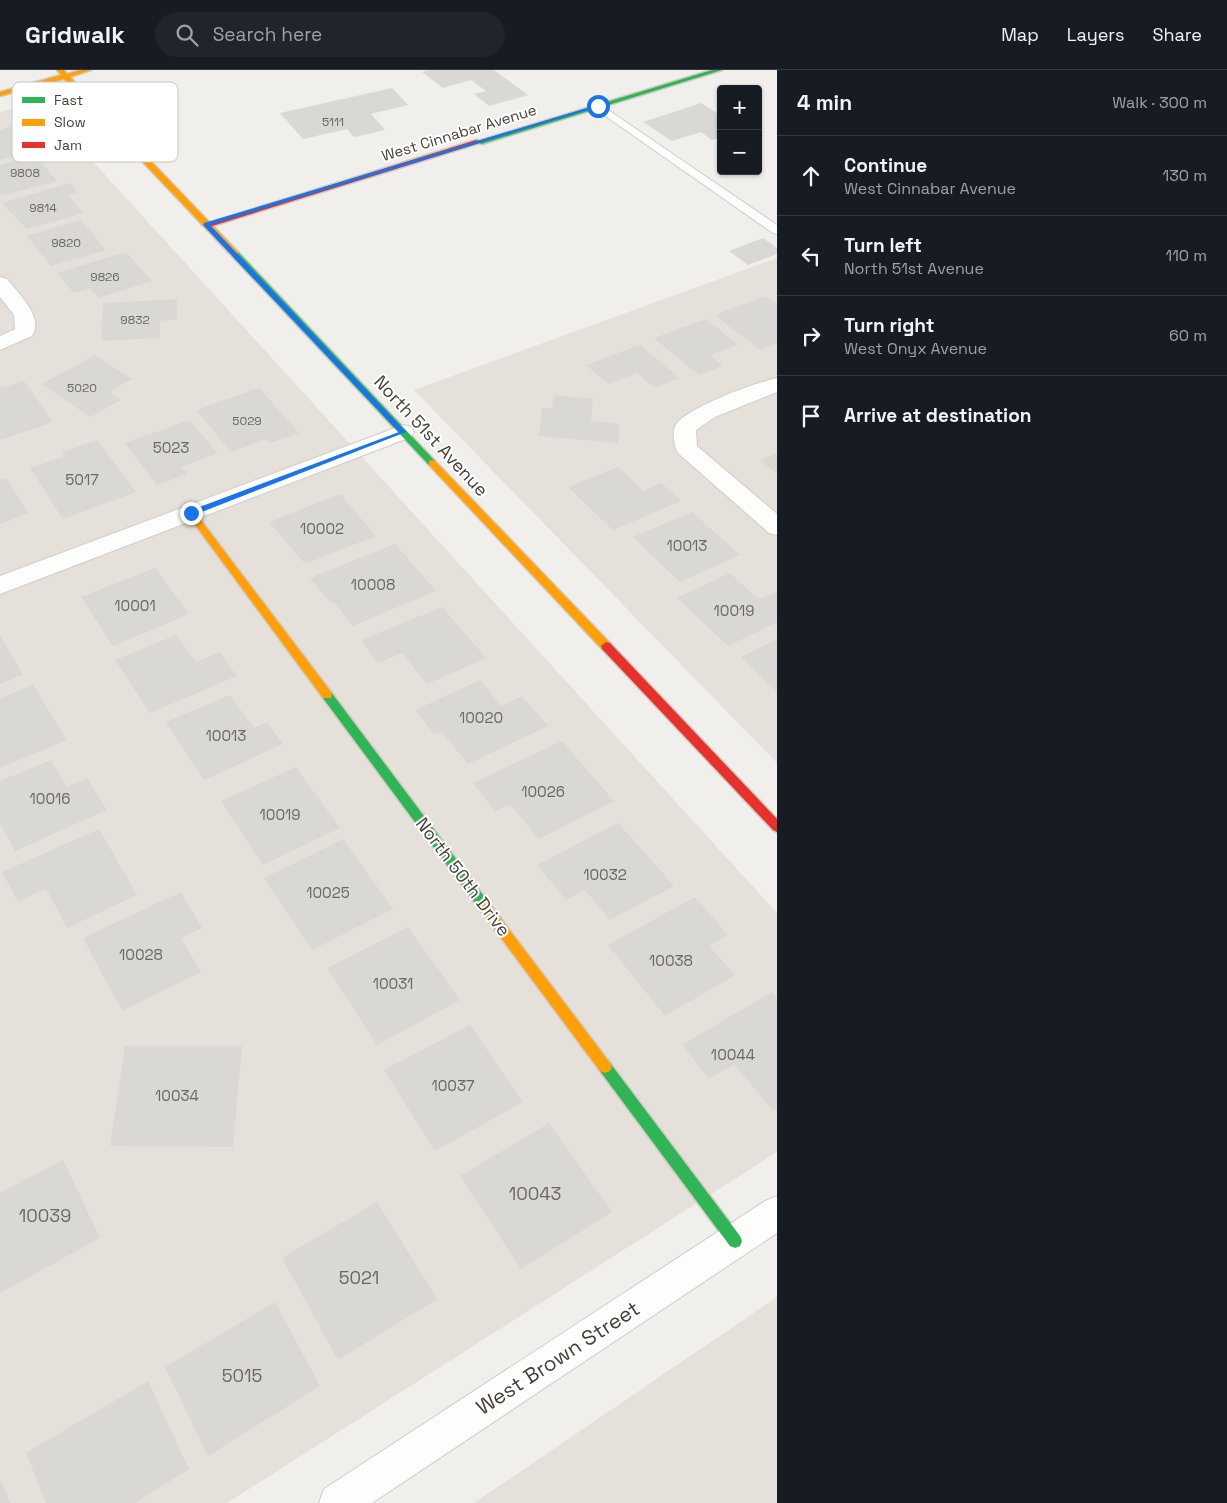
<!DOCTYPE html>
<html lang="en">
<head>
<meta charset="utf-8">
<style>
	:root { --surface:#171b24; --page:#20242c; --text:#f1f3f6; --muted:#9ea1a6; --line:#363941 }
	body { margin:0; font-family:"Space Grotesk",sans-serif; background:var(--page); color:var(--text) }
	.controls { position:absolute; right:15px; top:15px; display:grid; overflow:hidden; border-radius:5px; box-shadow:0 1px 4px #0004 }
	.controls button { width:45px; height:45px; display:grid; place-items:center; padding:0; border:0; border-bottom:1px solid var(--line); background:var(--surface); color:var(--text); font:25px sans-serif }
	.stop { position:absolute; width:15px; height:15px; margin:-11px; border:4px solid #1a73e8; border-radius:50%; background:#fff }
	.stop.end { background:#1a73e8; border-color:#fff; box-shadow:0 1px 5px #0008 }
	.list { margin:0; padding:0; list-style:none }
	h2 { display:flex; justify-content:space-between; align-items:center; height:65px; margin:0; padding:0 20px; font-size:21px }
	h2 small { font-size:16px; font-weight:400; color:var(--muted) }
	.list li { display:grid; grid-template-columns:32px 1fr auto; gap:15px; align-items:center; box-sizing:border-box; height:80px; padding:0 20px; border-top:1px solid var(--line) }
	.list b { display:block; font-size:19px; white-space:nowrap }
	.list p { margin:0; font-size:16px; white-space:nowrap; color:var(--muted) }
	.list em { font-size:16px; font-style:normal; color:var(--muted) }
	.icon { flex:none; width:28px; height:28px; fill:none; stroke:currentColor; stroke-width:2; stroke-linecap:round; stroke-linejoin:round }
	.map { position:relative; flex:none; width:777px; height:1433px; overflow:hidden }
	header { display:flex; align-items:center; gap:30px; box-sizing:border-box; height:70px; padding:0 25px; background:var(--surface); border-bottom:1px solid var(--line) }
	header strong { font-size:24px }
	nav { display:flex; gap:28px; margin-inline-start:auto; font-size:18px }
	.search { width:350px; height:45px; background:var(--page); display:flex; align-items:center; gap:12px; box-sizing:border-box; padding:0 18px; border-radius:28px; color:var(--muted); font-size:19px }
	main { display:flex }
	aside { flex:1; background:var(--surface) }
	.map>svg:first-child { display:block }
	.residential { fill:#e5e0d9 }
	.building { fill:#dad8d4 }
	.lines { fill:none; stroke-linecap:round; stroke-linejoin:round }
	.lane-casing { stroke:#cfcdc9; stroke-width:2 }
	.street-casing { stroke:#cfcdc9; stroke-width:2 }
	.fast-casing { stroke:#cfcbc2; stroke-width:3 }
	.slow-casing { stroke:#cfcbc2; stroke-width:3 }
	.jam-casing { stroke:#cfcbc2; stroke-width:3 }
	.lane { fill:#fdfdfc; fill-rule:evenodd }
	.street { fill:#fdfdfc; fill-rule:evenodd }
	.fast { fill:#30b455; fill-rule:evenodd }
	.slow { fill:#ff9f0a; fill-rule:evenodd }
	.jam { fill:#e5322d; fill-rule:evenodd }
	.route { fill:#1a73e8 }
	.labels { text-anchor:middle; stroke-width:4; stroke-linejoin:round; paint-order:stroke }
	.far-number-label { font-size:12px; fill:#6c6760 }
	.far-street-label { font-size:15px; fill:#464038; stroke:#fff }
	.number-label { font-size:15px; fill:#6c6760 }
	.street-label { font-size:18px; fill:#464038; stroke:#fff }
	.near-number-label { font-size:18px; fill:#6c6760 }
	.near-street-label { font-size:21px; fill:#464038; stroke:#fff }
	.key { fill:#fff; stroke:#c8c6c3; stroke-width:1 }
	.key-label { font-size:14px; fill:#464038 }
</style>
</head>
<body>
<header>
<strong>Gridwalk</strong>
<div class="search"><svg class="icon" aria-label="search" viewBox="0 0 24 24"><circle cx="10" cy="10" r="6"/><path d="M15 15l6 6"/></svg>Search here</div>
<nav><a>Map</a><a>Layers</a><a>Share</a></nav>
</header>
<main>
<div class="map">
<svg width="777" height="1433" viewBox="0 0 777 1433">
	<rect width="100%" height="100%" fill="#f1efeb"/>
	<g class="residential">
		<path d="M23,36L46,40L777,843V1082L227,1433H0V42Z"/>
		<path d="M777,188V693L414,320Z"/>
		<path d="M777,1227V1433H474Z"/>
	</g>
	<g class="building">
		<path d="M428,0H494L528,25L489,36L474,24L486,21L471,10L443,18L422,2Z"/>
		<path d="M392,18L408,35L371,44L385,60L354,67L347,59L303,69L280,43Z"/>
		<path d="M701,33L721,46V67L712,70L701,62L672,71L643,52Z"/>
		<path d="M12,56L33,81L0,90V60Z"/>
		<path d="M35,85L57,111L0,126V95Z"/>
		<path d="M70,113L77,122L68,125L83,143L27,159L2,133Z"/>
		<path d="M81,150L106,180L51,196L27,166Z"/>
		<path d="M763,168L777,178V184L748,195L729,181Z"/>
		<path d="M126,182L152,211L99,228L90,218L74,223L57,203Z"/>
		<path d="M765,226L777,234V273L760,280L715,245Z"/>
		<path d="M177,229V249L160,251V268L101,271L103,233Z"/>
		<path d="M706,249L738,275L710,285L723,296L699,305L654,268Z"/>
		<path d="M640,275L680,308L655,318L637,303L608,314L586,295Z"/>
		<path d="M95,285L132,309L109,322L121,330L90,347L42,314Z"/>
		<path d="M24,311L53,352L0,370V318Z"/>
		<path d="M259,318L299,363L270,373L266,369L231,382L196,340Z"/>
		<path d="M554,325L593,329L591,351L619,354L618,373L539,366L542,338H552Z"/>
		<path d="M190,350L217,383L181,397L187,404L157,415L125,373Z"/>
		<path d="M97,370L136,422L63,449L30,398L65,386L62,382Z"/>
		<path d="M777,383V404L760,390Z"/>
		<path d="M618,397L644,421L661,413L681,431L613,460L568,417Z"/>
		<path d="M6,408L29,443L0,454V410Z"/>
		<path d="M340,424L376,466L305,494L269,452Z"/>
		<path d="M692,442L740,485L680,512L633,467Z"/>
		<path d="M395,474L436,521L353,556L334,532L331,533L310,508Z"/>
		<path d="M155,498L189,544L113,576L81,527Z"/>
		<path d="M730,503L758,529L777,522V552L728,576L677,528Z"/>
		<path d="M442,537L486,588L427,614L402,583L378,593L361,570Z"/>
		<path d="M0,565L23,605L0,614Z"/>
		<path d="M176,565L196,592L220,582L237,606L150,643L115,590Z"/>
		<path d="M777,569V622L741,587Z"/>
		<path d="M480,610L501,636L522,626L548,656L468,694L441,661L434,664L415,640Z"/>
		<path d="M33,615L67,670L0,698V628Z"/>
		<path d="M230,625L254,658L267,652L283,674L204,710L166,652Z"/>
		<path d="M562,671L614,731L539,769L510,734L495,741L473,713Z"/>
		<path d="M51,690L67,717L87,708L107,740L15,781L0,753V711Z"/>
		<path d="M296,697L340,758L263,795L221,731Z"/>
		<path d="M618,753L674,816L610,850L585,820L566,830L537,795Z"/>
		<path d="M99,759L137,825L67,858L46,818L18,832L2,802Z"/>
		<path d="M343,769L393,839L312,880L264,808Z"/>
		<path d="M181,822L202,858L181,868L201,902L122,941L83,868Z"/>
		<path d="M695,827L728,865L709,876L735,905L665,946L608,875Z"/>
		<path d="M408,857L460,930L377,975L327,898Z"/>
		<path d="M772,922L777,928V1039L773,1041L734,994L709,1009L682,975Z"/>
		<path d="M470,955L523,1032L435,1081L384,1000Z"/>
		<path d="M125,976H242L233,1077L110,1076Z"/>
		<path d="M549,1053L612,1142L521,1199L460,1106Z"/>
		<path d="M63,1090L100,1168L0,1223V1123Z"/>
		<path d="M377,1132L437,1229L338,1290L282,1188Z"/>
		<path d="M275,1232L320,1316L208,1386L165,1297Z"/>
		<path d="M148,1311L189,1399L135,1433H46L26,1383Z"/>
		<path d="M0,1409L10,1433H0Z"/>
	</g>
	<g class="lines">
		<defs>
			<path id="lane" d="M598,33L777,155V164L773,163L594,38L593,36Z"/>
			<g id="street">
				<path d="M0,207L7,209C18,223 45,248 32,266L0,280V266L15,259L14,245L0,227Z"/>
				<path d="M777,308V322L715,347L696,360L697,376L777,444V465L769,463L678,383C674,376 671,360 677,353C694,335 752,314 777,308Z"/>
				<path d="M403,355L411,357L414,362L411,367L0,524V506Z"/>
				<path d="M777,1126V1163L372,1433H319L324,1419L765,1131Z"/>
			</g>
			<g id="fast">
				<path d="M712,0H722L482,74L475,72Z"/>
				<path d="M232,182H238L435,391V395H429L232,186Z"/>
				<path d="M327,621L331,622L489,833L491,837L489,841L485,842L481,841L323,628L322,625L323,622Z"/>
				<path d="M605,991L610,993L740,1166L742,1171L740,1176L735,1178L730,1176L600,1001L598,997L600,993Z"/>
			</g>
			<g id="slow">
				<path d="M57,0H64L67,4L80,0H91L70,7L238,182V186H232L64,9L0,26V22L61,5Z"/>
				<path d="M432,390L435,391L610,573L611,576L610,579H602L429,395V391Z"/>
				<path d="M191,440L194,441L331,622L332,625L331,628H323L188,445L186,443Z"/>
				<path d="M485,832L489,833L610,993L612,997L610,1001L605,1003L600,1001L481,841L479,837L481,833Z"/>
			</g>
			<g id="jam">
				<path d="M476,70L483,72L209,157L202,155Z"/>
				<path d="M606,572L610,573L777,749V762L773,760L602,579L601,576Z"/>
			</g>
		</defs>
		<use href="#lane" class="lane-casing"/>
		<use href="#street" class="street-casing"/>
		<use href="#fast" class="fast-casing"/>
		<use href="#slow" class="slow-casing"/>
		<use href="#jam" class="jam-casing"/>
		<use href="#lane" class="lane"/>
		<use href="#street" class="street"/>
		<use href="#fast" class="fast"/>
		<use href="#slow" class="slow"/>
		<use href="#jam" class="jam"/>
	</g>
	<path class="route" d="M597,35L601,36L210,155L406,362L194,445H189V441L399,362L204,156V153Z"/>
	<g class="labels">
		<g class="far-number-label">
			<text x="333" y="56">5111</text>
			<text x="25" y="107">9808</text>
			<text x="43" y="142">9814</text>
			<text x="66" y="177">9820</text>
			<text x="105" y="211">9826</text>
			<text x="135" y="254">9832</text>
			<text x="82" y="322">5020</text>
			<text x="247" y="355">5029</text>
		</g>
		<g class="far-street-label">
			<text transform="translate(459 63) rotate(-17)" y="5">West Cinnabar Avenue</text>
		</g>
		<g class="number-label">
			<text x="171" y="383">5023</text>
			<text x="82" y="415">5017</text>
			<text x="322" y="464">10002</text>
			<text x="687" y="481">10013</text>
			<text x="373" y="520">10008</text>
			<text x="135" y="541">10001</text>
			<text x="734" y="546">10019</text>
			<text x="481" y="653">10020</text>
			<text x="226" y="671">10013</text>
			<text x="543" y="727">10026</text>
			<text x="50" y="734">10016</text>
			<text x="280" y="750">10019</text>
			<text x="605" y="810">10032</text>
			<text x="328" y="828">10025</text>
			<text x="141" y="890">10028</text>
			<text x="671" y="896">10038</text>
			<text x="393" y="919">10031</text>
			<text x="733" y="990">10044</text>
			<text x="453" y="1021">10037</text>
			<text x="177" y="1031">10034</text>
		</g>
		<g class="street-label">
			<text transform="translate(431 366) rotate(47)" y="6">North 51st Avenue</text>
			<text transform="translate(463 807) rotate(53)" y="6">North 50th Drive</text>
		</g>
		<g class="near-number-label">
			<text x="535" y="1130">10043</text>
			<text x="45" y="1152">10039</text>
			<text x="359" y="1214">5021</text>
			<text x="242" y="1312">5015</text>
		</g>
		<g class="near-street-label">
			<text transform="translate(558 1288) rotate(-33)" y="7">West Brown Street</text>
		</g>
	</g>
	<rect x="12" y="12" width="166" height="80" rx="8" class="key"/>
	<rect x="22" y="27" width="23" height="6" fill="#30b455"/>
	<rect x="22" y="49" width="23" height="7" fill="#ff9f0a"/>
	<rect x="22" y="72" width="23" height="6" fill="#e5322d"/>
	<g class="key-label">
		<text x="54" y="35">Fast</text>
		<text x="54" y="57">Slow</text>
		<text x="54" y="80">Jam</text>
	</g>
</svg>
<div class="controls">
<button>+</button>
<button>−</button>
</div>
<div class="stop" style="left:598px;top:36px"></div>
<div class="stop end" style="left:191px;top:443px"></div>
</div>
<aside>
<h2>4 min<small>Walk · 300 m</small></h2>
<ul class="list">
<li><svg class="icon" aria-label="ahead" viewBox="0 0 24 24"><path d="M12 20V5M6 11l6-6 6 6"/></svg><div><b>Continue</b><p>West Cinnabar Avenue</p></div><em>130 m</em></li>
<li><svg class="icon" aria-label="left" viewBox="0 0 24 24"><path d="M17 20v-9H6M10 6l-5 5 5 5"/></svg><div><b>Turn left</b><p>North 51st Avenue</p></div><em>110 m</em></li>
<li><svg class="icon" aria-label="right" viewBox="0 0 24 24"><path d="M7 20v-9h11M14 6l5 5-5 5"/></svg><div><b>Turn right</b><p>West Onyx Avenue</p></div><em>60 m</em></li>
<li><svg class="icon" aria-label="arrive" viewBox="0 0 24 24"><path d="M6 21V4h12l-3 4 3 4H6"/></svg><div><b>Arrive at destination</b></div></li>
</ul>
</aside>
</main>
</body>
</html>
